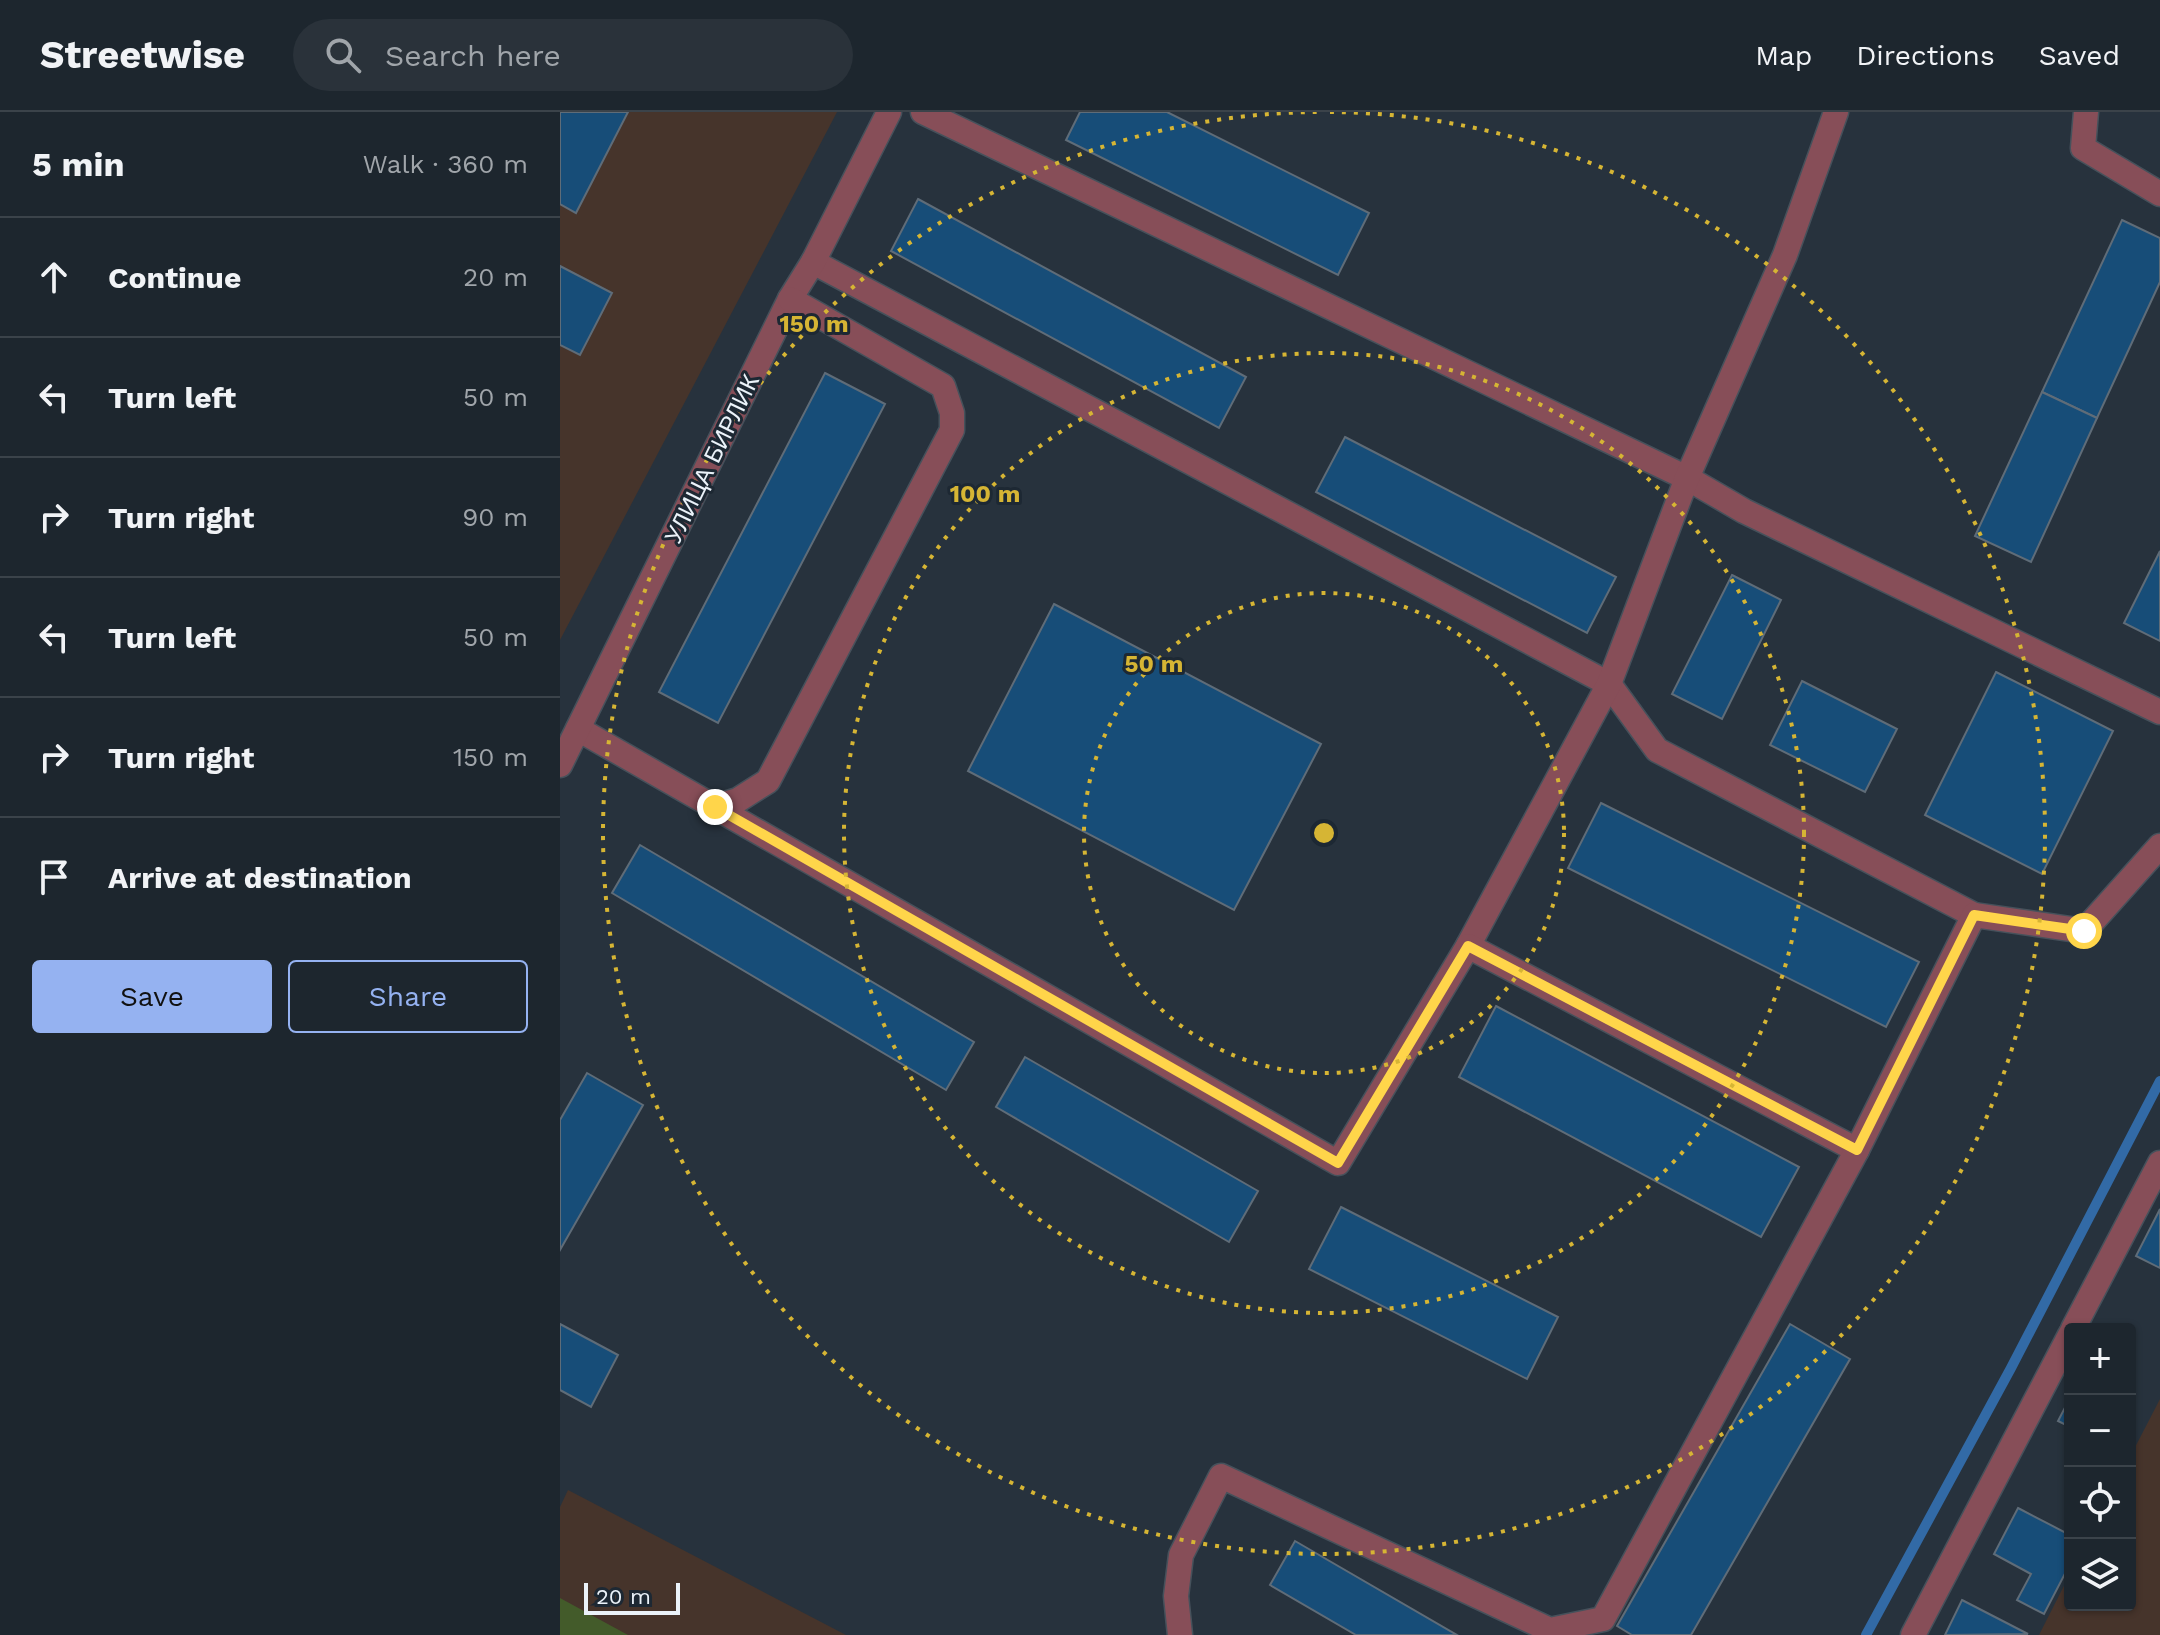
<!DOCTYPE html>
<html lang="en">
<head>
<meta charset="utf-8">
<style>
	:root { --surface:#1d262e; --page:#2a323a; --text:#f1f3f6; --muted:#a0a5aa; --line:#3b434a; --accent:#95b2f1 }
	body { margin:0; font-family:"Work Sans",sans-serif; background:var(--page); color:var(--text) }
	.controls { position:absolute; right:24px; bottom:24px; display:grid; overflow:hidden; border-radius:8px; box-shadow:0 2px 6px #0004 }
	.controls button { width:72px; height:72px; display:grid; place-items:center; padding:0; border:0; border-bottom:2px solid var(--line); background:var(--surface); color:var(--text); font:40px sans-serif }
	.scale { position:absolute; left:24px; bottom:20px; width:96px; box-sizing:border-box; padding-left:8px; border:4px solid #ebf2f9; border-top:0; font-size:22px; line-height:28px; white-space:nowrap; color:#ebf2f9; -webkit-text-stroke:6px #1d2833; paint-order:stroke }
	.stop { position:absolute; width:24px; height:24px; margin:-18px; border:6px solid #ffd54a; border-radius:50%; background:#fff }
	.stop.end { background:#ffd54a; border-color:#fff; box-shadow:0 2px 8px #0008 }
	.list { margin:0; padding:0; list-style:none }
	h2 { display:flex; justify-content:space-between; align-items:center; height:104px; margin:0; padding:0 32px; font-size:34px }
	h2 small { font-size:26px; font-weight:400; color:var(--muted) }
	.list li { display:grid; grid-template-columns:52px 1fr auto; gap:24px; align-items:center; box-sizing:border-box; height:120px; padding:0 32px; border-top:2px solid var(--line) }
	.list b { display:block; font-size:30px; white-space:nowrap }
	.list em { font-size:26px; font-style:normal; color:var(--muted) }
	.actions { display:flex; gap:16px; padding:24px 32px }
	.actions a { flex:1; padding:18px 0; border:2px solid var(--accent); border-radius:8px; text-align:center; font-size:28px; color:var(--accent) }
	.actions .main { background:var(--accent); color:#111 }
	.icon { flex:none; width:44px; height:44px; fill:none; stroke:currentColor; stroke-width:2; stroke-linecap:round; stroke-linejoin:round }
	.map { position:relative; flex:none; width:1600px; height:1523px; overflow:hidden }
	header { display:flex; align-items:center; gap:48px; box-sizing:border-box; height:112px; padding:0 40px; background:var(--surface); border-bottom:2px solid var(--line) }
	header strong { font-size:38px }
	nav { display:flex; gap:44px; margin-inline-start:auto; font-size:28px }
	.search { width:560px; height:72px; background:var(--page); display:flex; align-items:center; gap:20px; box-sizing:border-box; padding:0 28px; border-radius:44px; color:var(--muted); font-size:30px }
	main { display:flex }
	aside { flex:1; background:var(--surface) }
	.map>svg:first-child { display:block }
	.education { fill:#46342b }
	.green { fill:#435b2a }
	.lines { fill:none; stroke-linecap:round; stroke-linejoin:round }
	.stream { stroke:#326aa6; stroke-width:10 }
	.building { fill:#174d78; stroke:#5f6c78; stroke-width:2 }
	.minor-casing { stroke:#46515b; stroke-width:27 }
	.minor { stroke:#874e58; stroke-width:24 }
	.route { stroke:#ffd54a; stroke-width:10 }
	.ring { fill:none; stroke:#d6b534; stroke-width:4; stroke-dasharray:4 8 }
	.labels { text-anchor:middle; stroke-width:6; stroke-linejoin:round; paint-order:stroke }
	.street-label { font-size:24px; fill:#ebf2f9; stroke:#1d2833 }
	.centre { fill:#d6b534; stroke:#1d2833; stroke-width:4 }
	.ring-label { font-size:24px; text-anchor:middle; font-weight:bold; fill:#d6b534; stroke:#1d2833; stroke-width:6; stroke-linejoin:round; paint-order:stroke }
</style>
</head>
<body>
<header>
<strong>Streetwise</strong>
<div class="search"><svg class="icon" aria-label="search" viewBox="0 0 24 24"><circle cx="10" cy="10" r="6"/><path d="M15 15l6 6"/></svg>Search here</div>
<nav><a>Map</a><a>Directions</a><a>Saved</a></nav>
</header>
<main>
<aside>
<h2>5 min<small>Walk · 360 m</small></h2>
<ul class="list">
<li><svg class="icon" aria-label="ahead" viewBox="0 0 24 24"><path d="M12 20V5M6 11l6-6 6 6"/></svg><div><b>Continue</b></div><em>20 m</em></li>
<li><svg class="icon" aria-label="left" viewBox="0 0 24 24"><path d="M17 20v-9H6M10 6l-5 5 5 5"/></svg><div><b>Turn left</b></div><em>50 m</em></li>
<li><svg class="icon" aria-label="right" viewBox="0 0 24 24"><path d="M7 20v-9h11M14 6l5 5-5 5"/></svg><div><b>Turn right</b></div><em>90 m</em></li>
<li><svg class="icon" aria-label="left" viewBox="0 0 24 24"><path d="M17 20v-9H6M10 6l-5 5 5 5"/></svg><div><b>Turn left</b></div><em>50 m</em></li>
<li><svg class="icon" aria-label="right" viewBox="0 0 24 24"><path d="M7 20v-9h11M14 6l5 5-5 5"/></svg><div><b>Turn right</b></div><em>150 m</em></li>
<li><svg class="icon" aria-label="arrive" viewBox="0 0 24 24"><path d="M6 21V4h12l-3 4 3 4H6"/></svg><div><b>Arrive at destination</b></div></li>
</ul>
<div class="actions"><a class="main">Save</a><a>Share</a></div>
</aside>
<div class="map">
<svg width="1600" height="1523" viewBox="0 0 1600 1523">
	<rect width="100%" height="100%" fill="#27323d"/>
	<g class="education">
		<path d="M0,0H277L0,528Z"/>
		<path d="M1600,1287V1523H1479L1510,1462V1493H1570V1345Z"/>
		<path d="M8,1378L286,1523H0V1395Z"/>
	</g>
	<path class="green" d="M0,1486L68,1523H0Z"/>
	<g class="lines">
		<path class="stream" d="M1306,1523L1451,1256L1600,969"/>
	</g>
	<g class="building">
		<path d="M0,0H68L16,101L0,92Z"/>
		<path d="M520,0H607L809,101L778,163L506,28Z"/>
		<path d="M358,87L686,265L659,316L331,139Z"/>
		<path d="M1562,108L1600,126V170L1537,306L1482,280Z"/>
		<path d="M0,154L52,181L20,243L0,233Z"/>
		<path d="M265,261L325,292L158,611L99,580Z"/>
		<path d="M1482,280L1537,306L1471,450L1415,424Z"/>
		<path d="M785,325L1056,465L1027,521L756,380Z"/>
		<path d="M1600,439V529L1564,511Z"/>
		<path d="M1172,463L1221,488L1162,607L1112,582Z"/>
		<path d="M494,492L761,632L674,798L408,659Z"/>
		<path d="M1436,560L1553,619L1482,762L1365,703Z"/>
		<path d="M1242,569L1337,617L1305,680L1210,633Z"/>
		<path d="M1041,691L1359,850L1326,915L1008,756Z"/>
		<path d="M80,733L414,930L386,978L52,781Z"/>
		<path d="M936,894L1239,1055L1201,1125L899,965Z"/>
		<path d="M465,945L698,1079L669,1130L436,995Z"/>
		<path d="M27,961L83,993L0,1138V1008Z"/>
		<path d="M781,1095L998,1205L967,1267L749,1157Z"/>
		<path d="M1600,1097V1156L1576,1144Z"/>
		<path d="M0,1212L58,1243L31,1295L0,1278Z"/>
		<path d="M1230,1212L1290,1247L1131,1523H1072L1057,1514Z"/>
		<path d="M1510,1286V1315L1498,1309Z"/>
		<path d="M1458,1396L1510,1423V1452L1484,1502L1457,1488L1471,1462L1434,1442Z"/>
		<path d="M735,1429L897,1523H796L710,1473Z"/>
		<path d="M1402,1488L1468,1522L1385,1523Z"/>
	</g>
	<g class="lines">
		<defs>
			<g id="minor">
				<path d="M363,0L1127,366L1184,399L1600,600"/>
				<path d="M1526,0L1523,36L1600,82"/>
				<path d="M253,150L1049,572L1097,638L1414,803"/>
				<path d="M18,617L778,1051L908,834L1049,572L1127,366L1225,143L1276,0"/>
				<path d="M0,653L230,187L253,150L329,0"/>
				<path d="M155,695L178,688L208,669L392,318V301L383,274L230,187"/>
				<path d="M908,834L1297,1038"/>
				<path d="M1513,1217L1600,1051"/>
				<path d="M620,1523L616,1484L621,1443L661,1364L990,1518L1043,1507L1297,1038L1414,803L1524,819L1600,734"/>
				<path d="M1353,1523L1510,1223"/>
			</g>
		</defs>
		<use href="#minor" class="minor-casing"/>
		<use href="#minor" class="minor"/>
	</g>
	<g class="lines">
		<path class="route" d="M155,695L778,1051L908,834L1297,1038L1414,803L1524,819"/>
	</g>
	<g class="ring">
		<circle cx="764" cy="721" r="240"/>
		<circle cx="764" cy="721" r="480"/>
		<path d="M770 0A721 721 0 1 1 758 0"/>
	</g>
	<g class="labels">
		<g class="street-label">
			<text transform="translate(152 347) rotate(-64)" y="8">УЛИЦА БИРЛИК</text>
		</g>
	</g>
	<circle cx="764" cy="721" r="12" class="centre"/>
	<g class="ring-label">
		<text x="254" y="220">150 m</text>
		<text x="425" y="390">100 m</text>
		<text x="594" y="560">50 m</text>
	</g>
</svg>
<div class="controls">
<button>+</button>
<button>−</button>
<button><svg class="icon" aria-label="locate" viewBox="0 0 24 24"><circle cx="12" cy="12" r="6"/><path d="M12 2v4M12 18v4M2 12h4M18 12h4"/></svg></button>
<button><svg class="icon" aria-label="layers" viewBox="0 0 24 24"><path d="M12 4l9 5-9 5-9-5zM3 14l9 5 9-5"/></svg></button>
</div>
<div class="scale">20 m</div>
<div class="stop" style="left:1524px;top:819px"></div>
<div class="stop end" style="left:155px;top:695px"></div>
</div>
</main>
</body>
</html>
